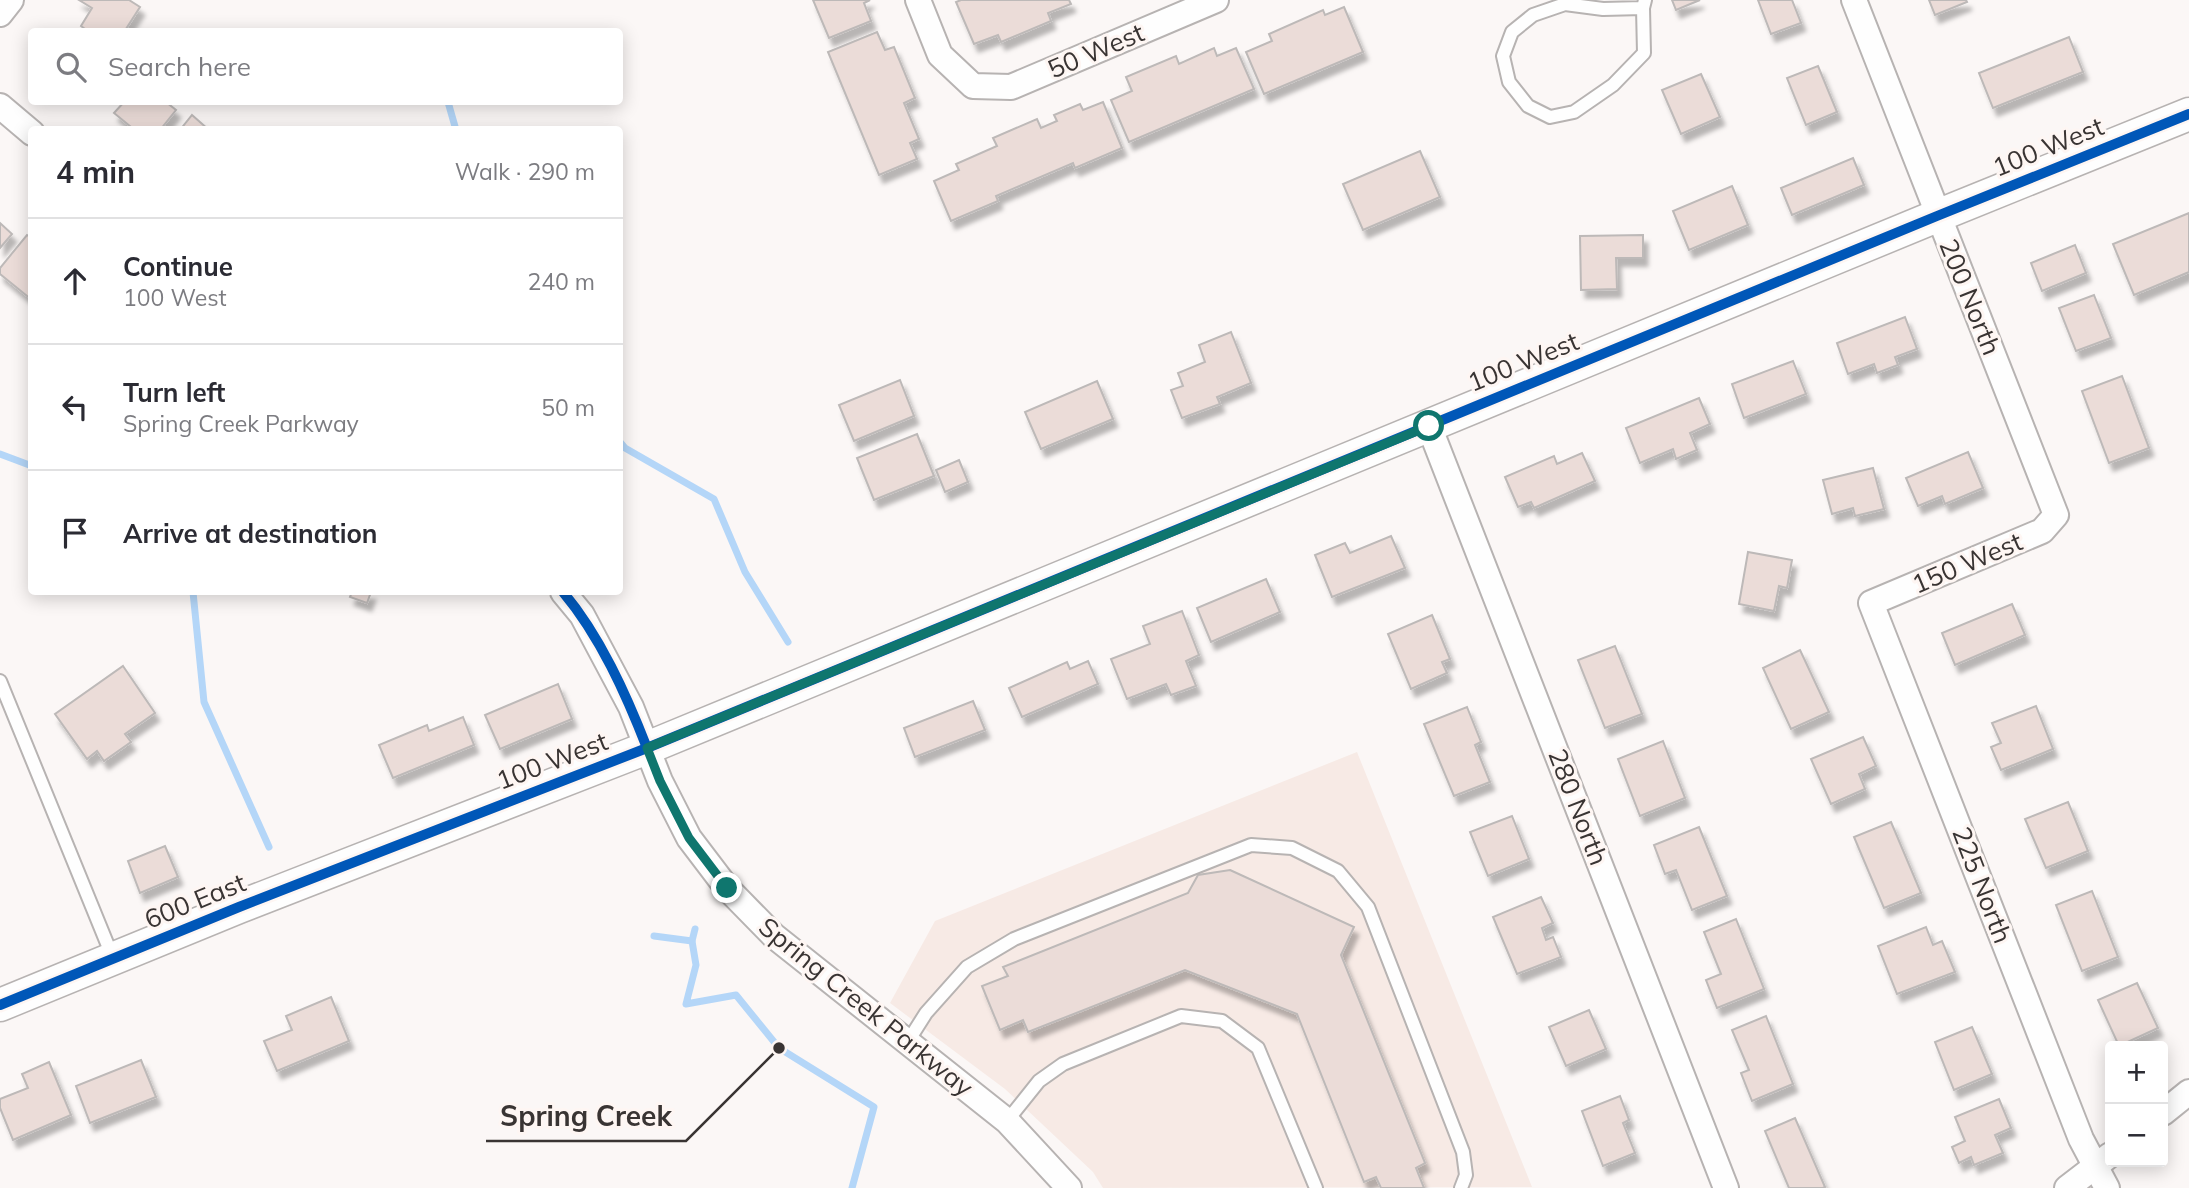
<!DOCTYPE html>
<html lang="en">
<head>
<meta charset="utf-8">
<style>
	:root { --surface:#fff; --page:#f7f7f7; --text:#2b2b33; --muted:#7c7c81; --line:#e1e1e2 }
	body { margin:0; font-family:Mulish,sans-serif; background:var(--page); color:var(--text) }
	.controls { position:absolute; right:21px; bottom:21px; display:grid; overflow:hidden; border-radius:7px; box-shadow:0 4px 18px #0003 }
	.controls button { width:63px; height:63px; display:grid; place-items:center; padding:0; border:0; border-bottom:2px solid var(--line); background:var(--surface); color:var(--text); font:35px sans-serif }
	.stop { position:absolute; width:21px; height:21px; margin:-16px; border:5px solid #0f766e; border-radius:50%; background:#fff }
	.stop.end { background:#0f766e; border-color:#fff; box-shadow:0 2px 7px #0008 }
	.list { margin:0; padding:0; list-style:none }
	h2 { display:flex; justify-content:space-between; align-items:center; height:91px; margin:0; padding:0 28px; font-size:30px }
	h2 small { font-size:23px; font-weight:400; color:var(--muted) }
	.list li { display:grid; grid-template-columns:46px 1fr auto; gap:21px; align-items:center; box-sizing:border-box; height:126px; padding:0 28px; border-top:2px solid var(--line) }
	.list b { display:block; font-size:26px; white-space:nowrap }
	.list p { margin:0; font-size:23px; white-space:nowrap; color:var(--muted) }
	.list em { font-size:23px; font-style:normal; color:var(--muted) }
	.icon { flex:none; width:38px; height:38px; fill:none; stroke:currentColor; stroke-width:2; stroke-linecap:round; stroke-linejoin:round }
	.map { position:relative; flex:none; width:2189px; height:1188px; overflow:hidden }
	.search { position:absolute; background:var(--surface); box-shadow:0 4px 18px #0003; left:28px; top:28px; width:595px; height:77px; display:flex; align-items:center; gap:18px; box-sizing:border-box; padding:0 24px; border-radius:7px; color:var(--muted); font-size:26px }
	.panel { position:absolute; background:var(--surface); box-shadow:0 4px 18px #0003; left:28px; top:126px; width:595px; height:469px; border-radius:7px }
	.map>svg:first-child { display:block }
	.built { fill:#f7eae5 }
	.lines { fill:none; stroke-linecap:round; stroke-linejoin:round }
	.stream { stroke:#b4d6f8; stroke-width:7 }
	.building { fill:#ebdcd8; stroke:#bdb9b8; stroke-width:2; filter:url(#shadow) }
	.service-casing { stroke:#b7b3b2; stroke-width:16 }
	.minor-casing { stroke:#b7b3b2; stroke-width:28 }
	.tertiary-casing { stroke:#b7b3b2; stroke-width:35 }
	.service { stroke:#fefefe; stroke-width:12 }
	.minor { stroke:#fefefe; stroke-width:24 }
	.tertiary { stroke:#fefefe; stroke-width:32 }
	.cycleway-casing { stroke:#fef6f3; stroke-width:15 }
	.cycleway { stroke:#0057b8; stroke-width:10 }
	.route { stroke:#0f766e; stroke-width:9 }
	.labels { text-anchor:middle; stroke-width:6; stroke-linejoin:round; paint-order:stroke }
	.street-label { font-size:26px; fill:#393433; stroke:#fef6f3 }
	.leader { fill:none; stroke:#393433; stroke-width:2.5 }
	.callout-dot { fill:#393433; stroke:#fef6f3; stroke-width:2.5 }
	.callout-label { font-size:28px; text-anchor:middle; font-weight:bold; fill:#393433; stroke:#fef6f3; stroke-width:6; stroke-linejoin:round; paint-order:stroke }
</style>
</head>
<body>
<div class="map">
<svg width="2189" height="1188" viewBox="0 0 2189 1188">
	<defs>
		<filter id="shadow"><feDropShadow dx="4.5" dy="8" stdDeviation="2" flood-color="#0004"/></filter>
	</defs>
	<rect width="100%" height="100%" fill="#fbf7f6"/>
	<path class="built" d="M1357,752L1532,1187L1103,1188L1093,1172L1005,1089L890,1003L935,921Z"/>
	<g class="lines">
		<g class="stream">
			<path d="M448,102L456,130"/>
			<path d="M620,442L625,448L714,499L745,572L788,642"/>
			<path d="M0,454L32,466"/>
			<path d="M193,592L204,702L269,847"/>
			<path d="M654,936L692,941L696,965L686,1004L736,995L779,1048L874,1107L852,1188"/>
			<path d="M692,941L695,929"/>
		</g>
	</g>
	<g class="building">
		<path d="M79,0H129L140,7L124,32H89L81,26L92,8Z"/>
		<path d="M813,0H870L864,3L871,21L829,38Z"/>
		<path d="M961,0H1069L1071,4L1048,13L1051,21L1001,42L998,35L974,44L956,2Z"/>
		<path d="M1672,0H1700L1676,10Z"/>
		<path d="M1758,0H1792L1801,23L1771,34Z"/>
		<path d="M1929,0H1966L1967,2L1935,15Z"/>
		<path d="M1344,7L1363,52L1264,94L1246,52L1272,41L1269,34L1323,10L1325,15Z"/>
		<path d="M877,32L885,50L894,47L915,98L904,103L919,139L910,143L917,159L879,175L828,52Z"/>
		<path d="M2069,37L2083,72L1993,108L1979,73Z"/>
		<path d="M1214,48L1217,56L1236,48L1254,89L1129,142L1111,100L1132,91L1126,77L1176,56L1179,64Z"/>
		<path d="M1818,66L1837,112L1806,125L1787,78Z"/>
		<path d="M1701,74L1720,117L1681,134L1662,90Z"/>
		<path d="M124,102H166L176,110L160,130H129L131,127L114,113Z"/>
		<path d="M1103,102L1122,148L1075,168L1073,163L996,196L998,201L951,221L934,181L959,170L956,164L997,146L993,138L1037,119L1041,128L1057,121L1054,115L1080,104L1083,110Z"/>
		<path d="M192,115L209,130H180Z"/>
		<path d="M1420,151L1440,197L1363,230L1343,184Z"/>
		<path d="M1853,158L1864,185L1792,215L1781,188Z"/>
		<path d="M1732,186L1748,225L1689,250L1673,211Z"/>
		<path d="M2189,213V272L2134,295L2113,244Z"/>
		<path d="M0,223L12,234L0,248Z"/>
		<path d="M27,235L32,238V300L0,274V268Z"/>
		<path d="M1643,235V258H1616L1617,289L1581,290L1580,236Z"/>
		<path d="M2075,245L2086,273L2042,291L2031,263Z"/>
		<path d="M2094,295L2111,338L2076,351L2059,308Z"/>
		<path d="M1905,317L1917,349L1895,357L1898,365L1877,373L1874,364L1848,374L1837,343Z"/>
		<path d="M1231,332L1251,383L1217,397L1220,404L1182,418L1171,390L1183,386L1178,373L1205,362L1199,345Z"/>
		<path d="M1793,361L1806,394L1744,418L1732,384Z"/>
		<path d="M2122,376L2149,448L2109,463L2082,391Z"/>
		<path d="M900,380L914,416L854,441L839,405Z"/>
		<path d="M1097,381L1113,419L1041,449L1025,412Z"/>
		<path d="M1699,398L1710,424L1690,433L1697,450L1676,459L1673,449L1640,463L1626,428Z"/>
		<path d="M917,434L934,476L874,500L857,458Z"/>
		<path d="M1968,452L1983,488L1945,504L1942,496L1918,506L1906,478Z"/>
		<path d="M1582,453L1595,481L1534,508L1531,502L1518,507L1505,477L1554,456L1557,464Z"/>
		<path d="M959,460L968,482L945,492L936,470Z"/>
		<path d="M1873,468L1884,509L1855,516L1853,508L1832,514L1823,480Z"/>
		<path d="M1391,536L1405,568L1332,597L1315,555L1345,543L1350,553Z"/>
		<path d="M1748,552L1792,560L1787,588L1779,586L1774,611L1739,604Z"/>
		<path d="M1266,579L1280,612L1211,642L1197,608Z"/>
		<path d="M352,592H371L367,603L350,597Z"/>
		<path d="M2012,604L2025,635L1955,665L1942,633Z"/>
		<path d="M1182,611L1199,655L1186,661L1196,686L1171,695L1166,684L1127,699L1111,659L1150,644L1143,626Z"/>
		<path d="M1432,615L1450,659L1442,662L1447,673L1411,689L1388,634Z"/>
		<path d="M1615,646L1642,714L1605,728L1578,660Z"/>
		<path d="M1800,650L1829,712L1791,729L1763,668Z"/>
		<path d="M1088,661L1098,684L1022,717L1009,688L1067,662L1070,669Z"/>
		<path d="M123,666L155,713L125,734L131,742L104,761L97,751L87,759L55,714Z"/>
		<path d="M558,684L572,719L500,749L485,715Z"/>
		<path d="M973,701L985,730L915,757L904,728Z"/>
		<path d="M2036,706L2053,749L2001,770L1991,747L2001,743L1992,723Z"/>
		<path d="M1467,707L1481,742L1475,745L1490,782L1454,796L1424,724Z"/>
		<path d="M463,717L474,745L393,778L379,745L427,725L429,731Z"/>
		<path d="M1863,737L1876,766L1859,774L1865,789L1831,804L1811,759Z"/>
		<path d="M1663,741L1685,798L1640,816L1618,759Z"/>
		<path d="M2068,802L2088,851L2046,868L2025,819Z"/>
		<path d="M1512,816L1529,859L1488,876L1470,832Z"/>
		<path d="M1891,822L1921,893L1884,908L1854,837Z"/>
		<path d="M1699,827L1727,896L1692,910L1676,870L1665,874L1654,845Z"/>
		<path d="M165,846L178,877L140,893L128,861Z"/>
		<path d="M1230,870L1354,927L1341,955L1425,1163L1416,1168L1424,1188H1381L1376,1177L1364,1182L1297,1014L1185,970L1028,1032L1023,1020L1000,1030L982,986L1008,976L1003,967L1188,893L1198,875Z"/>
		<path d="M2092,891L2118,957L2082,971L2056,905Z"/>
		<path d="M1541,897L1553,923L1542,928L1546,940L1553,937L1561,957L1517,974L1493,917Z"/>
		<path d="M1736,919L1764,989L1717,1008L1706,980L1721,974L1704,932Z"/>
		<path d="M1926,927L1933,945L1942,941L1955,972L1897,994L1878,946Z"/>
		<path d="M2137,983L2158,1028L2119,1046L2098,1000Z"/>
		<path d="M331,997L349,1041L277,1071L264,1041L292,1030L286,1016Z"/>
		<path d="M1589,1010L1606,1049L1566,1066L1549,1027Z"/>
		<path d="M1766,1016L1793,1084L1752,1101L1741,1073L1749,1070L1732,1030Z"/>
		<path d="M1972,1027L1992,1074L1954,1090L1935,1042Z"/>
		<path d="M141,1060L156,1097L90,1123L76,1086Z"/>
		<path d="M49,1062L71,1115L13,1140L0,1108V1099L28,1088L22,1074Z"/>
		<path d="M1620,1096L1629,1120L1623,1123L1635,1153L1603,1166L1582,1111Z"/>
		<path d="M1999,1099L2011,1128L1995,1135L2003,1153L1974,1165L1971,1157L1959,1163L1952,1147L1965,1141L1955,1117Z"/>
		<path d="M1795,1118L1825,1187L1823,1188H1789L1765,1131Z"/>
	</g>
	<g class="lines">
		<defs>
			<g id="service">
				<path d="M1643,8L1603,9L1565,4L1533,15L1512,32L1503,56L1509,82L1528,106L1550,117L1574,112L1613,85L1644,53L1643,8L1645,0"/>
				<path d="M0,681L113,958"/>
				<path d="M907,1043L926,1013L967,967L1014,939L1251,845L1292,848L1338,871L1368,907L1463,1152L1466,1175L1461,1188"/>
				<path d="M1007,1121L1039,1081L1063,1064L1181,1016L1222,1021L1258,1048L1316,1188"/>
			</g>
			<g id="minor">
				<path d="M918,0L940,55L973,86L1011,87L1216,0"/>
				<path d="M1854,0L2056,515L2042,531L1871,603L2081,1139L2107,1188"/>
				<path d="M0,14L11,0"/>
				<path d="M0,106L32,133"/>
				<path d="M1429,426L1726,1188"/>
				<path d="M563,592L582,615L631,707L660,781L689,838L727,888L774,936L1007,1121L1069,1188"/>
				<path d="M2163,1113L2189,1092"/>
				<path d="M2067,1188L2110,1155"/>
			</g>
			<path id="tertiary" d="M0,1005L239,907L647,748L1937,216L2189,114"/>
		</defs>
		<use href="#service" class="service-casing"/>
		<use href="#minor" class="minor-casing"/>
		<use href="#tertiary" class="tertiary-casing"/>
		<use href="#service" class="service"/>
		<use href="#minor" class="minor"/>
		<use href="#tertiary" class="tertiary"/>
		<defs>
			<g id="cycleway">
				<path d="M563,592C600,636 626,694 647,748"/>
				<path d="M0,1005L239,907L647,748L1937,216L2189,114"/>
			</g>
		</defs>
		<use href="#cycleway" class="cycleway-casing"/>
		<use href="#cycleway" class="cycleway"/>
	</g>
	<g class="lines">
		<path class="route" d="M727,888L689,838L660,781L647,748L1429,426"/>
	</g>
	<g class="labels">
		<g class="street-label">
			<text transform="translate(1096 51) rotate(-23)" y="9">50 West</text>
			<text transform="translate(2048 147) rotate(-22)" y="9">100 West</text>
			<text transform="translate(1970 297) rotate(68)" y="9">200 North</text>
			<text transform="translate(1523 362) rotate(-22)" y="9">100 West</text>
			<text transform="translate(1967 563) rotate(-23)" y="9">150 West</text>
			<text transform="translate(552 761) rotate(-21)" y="9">100 West</text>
			<text transform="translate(1578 807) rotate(69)" y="9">280 North</text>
			<text transform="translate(1982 885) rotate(69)" y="9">225 North</text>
			<text transform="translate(195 901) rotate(-22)" y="9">600 East</text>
			<text transform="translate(866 1007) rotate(39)" y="9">Spring Creek Parkway</text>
		</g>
	</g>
	<path class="leader" d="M779 1048L686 1141H486"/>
	<circle class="callout-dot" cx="779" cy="1048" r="7"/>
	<g class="callout-label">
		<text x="586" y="1126">Spring Creek</text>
	</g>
</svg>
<div class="controls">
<button>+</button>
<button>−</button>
</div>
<div class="stop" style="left:1429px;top:426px"></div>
<div class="stop end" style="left:727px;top:888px"></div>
<div class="search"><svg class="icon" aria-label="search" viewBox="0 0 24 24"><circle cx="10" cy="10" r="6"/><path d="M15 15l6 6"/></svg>Search here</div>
<section class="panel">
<h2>4 min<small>Walk · 290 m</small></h2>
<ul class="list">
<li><svg class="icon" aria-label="ahead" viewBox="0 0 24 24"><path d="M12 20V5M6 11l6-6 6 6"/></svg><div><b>Continue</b><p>100 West</p></div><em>240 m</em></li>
<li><svg class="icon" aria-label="left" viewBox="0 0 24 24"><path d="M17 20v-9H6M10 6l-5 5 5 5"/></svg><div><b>Turn left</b><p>Spring Creek Parkway</p></div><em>50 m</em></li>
<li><svg class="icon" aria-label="arrive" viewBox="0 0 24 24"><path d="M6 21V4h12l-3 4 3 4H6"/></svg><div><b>Arrive at destination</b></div></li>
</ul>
</section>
</div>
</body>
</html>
